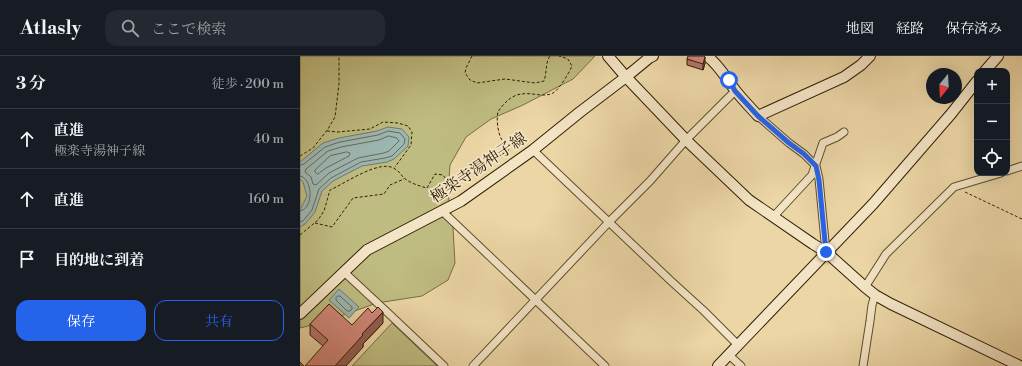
<!DOCTYPE html>
<html lang="ja">
<head>
<meta charset="utf-8">
<style>
	:root { --surface:#171b24; --page:#242831; --text:#f1f3f6; --muted:#9ea1a6; --line:#363941; --accent:#2563eb }
	body { margin:0; font-family:"Libre Bodoni","Noto Serif JP",serif; background:var(--page); color:var(--text) }
	.controls { position:absolute; right:12px; top:12px; display:grid; overflow:hidden; border-radius:8px; box-shadow:0 4px 16px #0002 }
	.controls button { width:36px; height:36px; display:grid; place-items:center; padding:0; border:0; border-bottom:1px solid var(--line); background:var(--surface); color:var(--text); font:20px sans-serif }
	.compass { position:absolute; left:626px; top:12px; width:36px; height:36px; border-radius:50%; background:var(--surface); box-shadow:0 4px 16px #0002; rotate:198deg }
	.stop { position:absolute; width:12px; height:12px; margin:-9px; border:3px solid #2563eb; border-radius:50%; background:#fff }
	.stop.end { background:#2563eb; border-color:#fff; box-shadow:0 1px 4px #0008 }
	.list { margin:0; padding:0; list-style:none }
	h2 { display:flex; justify-content:space-between; align-items:center; height:52px; margin:0; padding:0 16px; font-size:17px }
	h2 small { font-size:13px; font-weight:400; color:var(--muted) }
	.list li { display:grid; grid-template-columns:26px 1fr auto; gap:12px; align-items:center; box-sizing:border-box; height:60px; padding:0 16px; border-top:1px solid var(--line) }
	.list b { display:block; font-size:15px; white-space:nowrap }
	.list p { margin:0; font-size:13px; white-space:nowrap; color:var(--muted) }
	.list em { font-size:13px; font-style:normal; color:var(--muted) }
	.actions { display:flex; gap:8px; padding:12px 16px }
	.actions a { flex:1; padding:9px 0; border:1px solid var(--accent); border-radius:12px; text-align:center; font-size:14px; color:var(--accent) }
	.actions .main { background:var(--accent); color:#fff }
	.icon { flex:none; width:22px; height:22px; fill:none; stroke:currentColor; stroke-width:2; stroke-linecap:round; stroke-linejoin:round }
	.map { position:relative; flex:none; width:722px; height:310px; overflow:hidden }
	header { display:flex; align-items:center; gap:24px; box-sizing:border-box; height:56px; padding:0 20px; background:var(--surface); border-bottom:1px solid var(--line) }
	header strong { font-size:19px }
	nav { display:flex; gap:22px; margin-inline-start:auto; font-size:14px }
	.search { width:280px; height:36px; background:var(--page); display:flex; align-items:center; gap:10px; box-sizing:border-box; padding:0 14px; border-radius:12px; color:var(--muted); font-size:15px }
	main { display:flex }
	aside { flex:1; background:var(--surface) }
	.map>svg:first-child { display:block }
	.green { fill:#bfbc81; stroke:#786e42 }
	.water { fill:#9db7b2; stroke:#717a6c }
	.lines { fill:none; stroke-linecap:round; stroke-linejoin:round }
	.shore { stroke:#666b5b; stroke-width:1 }
	.street-casing { stroke:#5f4d2c; stroke-width:9 }
	.secondary-casing { stroke:#301f04; stroke-width:12 }
	.path { stroke:#301f04; stroke-width:1; stroke-dasharray:3 2; stroke-linecap:butt }
	.street { stroke:#f3e4c5; stroke-width:7 }
	.secondary { stroke:#f3e4c5; stroke-width:10 }
	.wall { fill:#b5756a; stroke:#301f04 }
	.shaded-wall { fill:#945f56; stroke:#301f04 }
	.building { fill:#d3887b; stroke:#301f04 }
	.route { stroke:#2563eb; stroke-width:5 }
	.labels { text-anchor:middle; stroke-width:3.5; stroke-linejoin:round; paint-order:stroke }
	.street-label { font-size:16px; fill:#301f04; stroke:#f3e4c5 }
</style>
</head>
<body>
<header>
<strong>Atlasly</strong>
<div class="search"><svg class="icon" aria-label="search" viewBox="0 0 24 24"><circle cx="10" cy="10" r="6"/><path d="M15 15l6 6"/></svg>ここで検索</div>
<nav><a>地図</a><a>経路</a><a>保存済み</a></nav>
</header>
<main>
<aside>
<h2>3 分<small>徒歩 · 200 m</small></h2>
<ul class="list">
<li><svg class="icon" aria-label="ahead" viewBox="0 0 24 24"><path d="M12 20V5M6 11l6-6 6 6"/></svg><div><b>直進</b><p>極楽寺湯神子線</p></div><em>40 m</em></li>
<li><svg class="icon" aria-label="ahead" viewBox="0 0 24 24"><path d="M12 20V5M6 11l6-6 6 6"/></svg><div><b>直進</b></div><em>160 m</em></li>
<li><svg class="icon" aria-label="arrive" viewBox="0 0 24 24"><path d="M6 21V4h12l-3 4 3 4H6"/></svg><div><b>目的地に到着</b></div></li>
</ul>
<div class="actions"><a class="main">保存</a><a>共有</a></div>
</aside>
<div class="map">
<svg width="722" height="310" viewBox="0 0 722 310">
	<rect width="100%" height="100%" fill="#ecd6a6"/>
	<filter id="stains"><feTurbulence type="fractalNoise" baseFrequency=".005" numOctaves="4"/><feColorMatrix values="0 0 0 0 .2 0 0 0 0 .09 0 0 0 0 .02 0 0 0 .5 -.17"/></filter>
	<radialGradient id="worn" r=".72"><stop offset=".6" stop-color="#630" stop-opacity="0"/><stop offset="1" stop-color="#630" stop-opacity=".3"/></radialGradient>
	<g class="green">
		<path d="M0,0H295L273,23L223,49L191,63L166,81L150,109L148,137L153,172L155,207L148,224L122,240L77,247L21,267L0,272Z"/>
		<path d="M92,267L137,310H52Z"/>
	</g>
	<g class="water">
		<path d="M88,71L102,73L109,81L108,90L94,103L87,106L62,110L33,125L22,135L15,156L5,168L0,171V154L7,140L3,126L0,123V106L23,87L39,82L77,75Z"/>
		<path d="M39,233L59,251L49,262L29,244Z"/>
	</g>
	<g class="lines">
		<g class="shore">
			<path d="M89,80L97,82L99,85L89,95L84,97L58,102L29,117L16,129L13,128L11,121L5,116L6,113L28,95L41,91L79,84Z"/>
			<path d="M47,96L50,97L49,100L26,112L18,118H17L15,116V114L30,100Z"/>
			<path d="M0,109L4,108L25,91L40,86L78,79L88,75L100,77L105,83L104,88L92,100L85,102L61,106L31,122L19,133L12,154L3,165L0,166"/>
			<path d="M0,120C13,122 14,153 0,155"/>
			<path d="M38,240H40L52,251V253L50,255H47L36,244V242Z"/>
		</g>
		<defs>
			<g id="street">
				<path d="M458,60L489,87L504,98L516,110L519,123L526,196"/>
				<path d="M233,94L371,225L404,255L438,289"/>
				<path d="M707,115L722,110"/>
				<path d="M142,155L305,310"/>
				<path d="M474,160L512,119L523,87L537,81L544,76"/>
				<path d="M44,216L87,256L144,310"/>
				<path d="M565,231L586,198L654,131L701,117"/>
				<path d="M429,299L441,310"/>
				<path d="M173,310L309,166L350,125L386,84L435,35"/>
				<path d="M563,310L570,265L572,249L575,239"/>
			</g>
			<g id="secondary">
				<path d="M308,0L326,21L386,84L449,144L513,188L526,196L565,231L575,239L591,248L720,310"/>
				<path d="M407,0C419,9 426,22 435,34C442,43 450,51 458,60L544,21L561,9L570,0"/>
				<path d="M685,15L698,0"/>
				<path d="M0,258L67,194L161,145L233,94L280,56L326,21L349,2L353,0"/>
				<path d="M418,310L573,148L651,58L677,25"/>
			</g>
		</defs>
		<use href="#street" class="street-casing"/>
		<use href="#secondary" class="secondary-casing"/>
		<g class="path">
			<path d="M172,0L166,12L165,17L170,24L177,27L205,23L235,27L244,25C247,17 245,7 250,0"/>
			<path d="M27,75L38,76L70,73L83,66L98,67L108,70L112,76L111,89L95,111"/>
			<path d="M0,100L13,92L28,73L35,61L39,28V0"/>
			<path d="M665,136L722,163"/>
			<path d="M15,167L32,171L53,142L84,138L90,129L104,123"/>
			<path d="M0,179L18,164L24,155L30,134C44,128 81,102 95,113C99,115 101,119 104,122C110,127 119,130 127,132L135,118L143,119L146,123L153,127L169,114L188,107L209,94C207,90 204,87 202,84C198,78 196,63 198,56C200,52 205,47 208,44C212,41 217,38 222,38C232,36 243,42 253,37C259,34 269,17 272,10L268,3L259,0"/>
		</g>
		<use href="#street" class="street"/>
		<use href="#secondary" class="secondary"/>
	</g>
	<g class="wall">
		<path d="M387,3L405,7L403,14L387,9Z"/>
		<path d="M83,267L63,288V291L23,290L10,279V268L52,269Z"/>
	</g>
	<g class="shaded-wall">
		<path d="M405,1V7L403,14V8Z"/>
		<path d="M83,256V267L63,288V291L46,310H35L62,278Z"/>
	</g>
	<g class="building">
		<path d="M388,0H404L405,1L403,8L387,3Z"/>
		<path d="M29,248L52,269L68,252L72,257L78,251L83,256L62,278L63,279L35,310H5L28,284L10,268Z"/>
		<path d="M0,306L4,310H0Z"/>
	</g>
	<g class="lines">
		<path class="route" d="M429,24L435,35L458,60L489,87L504,98L516,110L519,124L526,196"/>
	</g>
	<g class="labels">
		<g class="street-label">
			<text transform="translate(178 111) rotate(-34)" y="6">極楽寺湯神子線</text>
		</g>
	</g>
	<rect width="100%" height="100%" filter="url(#stains)"/>
	<rect width="100%" height="100%" fill="url(#worn)"/>
</svg>
<div class="controls">
<button>+</button>
<button>−</button>
<button><svg class="icon" aria-label="locate" viewBox="0 0 24 24"><circle cx="12" cy="12" r="6"/><path d="M12 2v4M12 18v4M2 12h4M18 12h4"/></svg></button>
</div>
<svg class="compass" viewBox="-18 -18 36 36"><path d="M0-13l5 13h-10z" fill="#e53935"/><path d="M0 13l5-13h-10z" fill="#9ea1a6"/></svg>
<div class="stop" style="left:429px;top:24px"></div>
<div class="stop end" style="left:526px;top:196px"></div>
</div>
</main>
</body>
</html>
